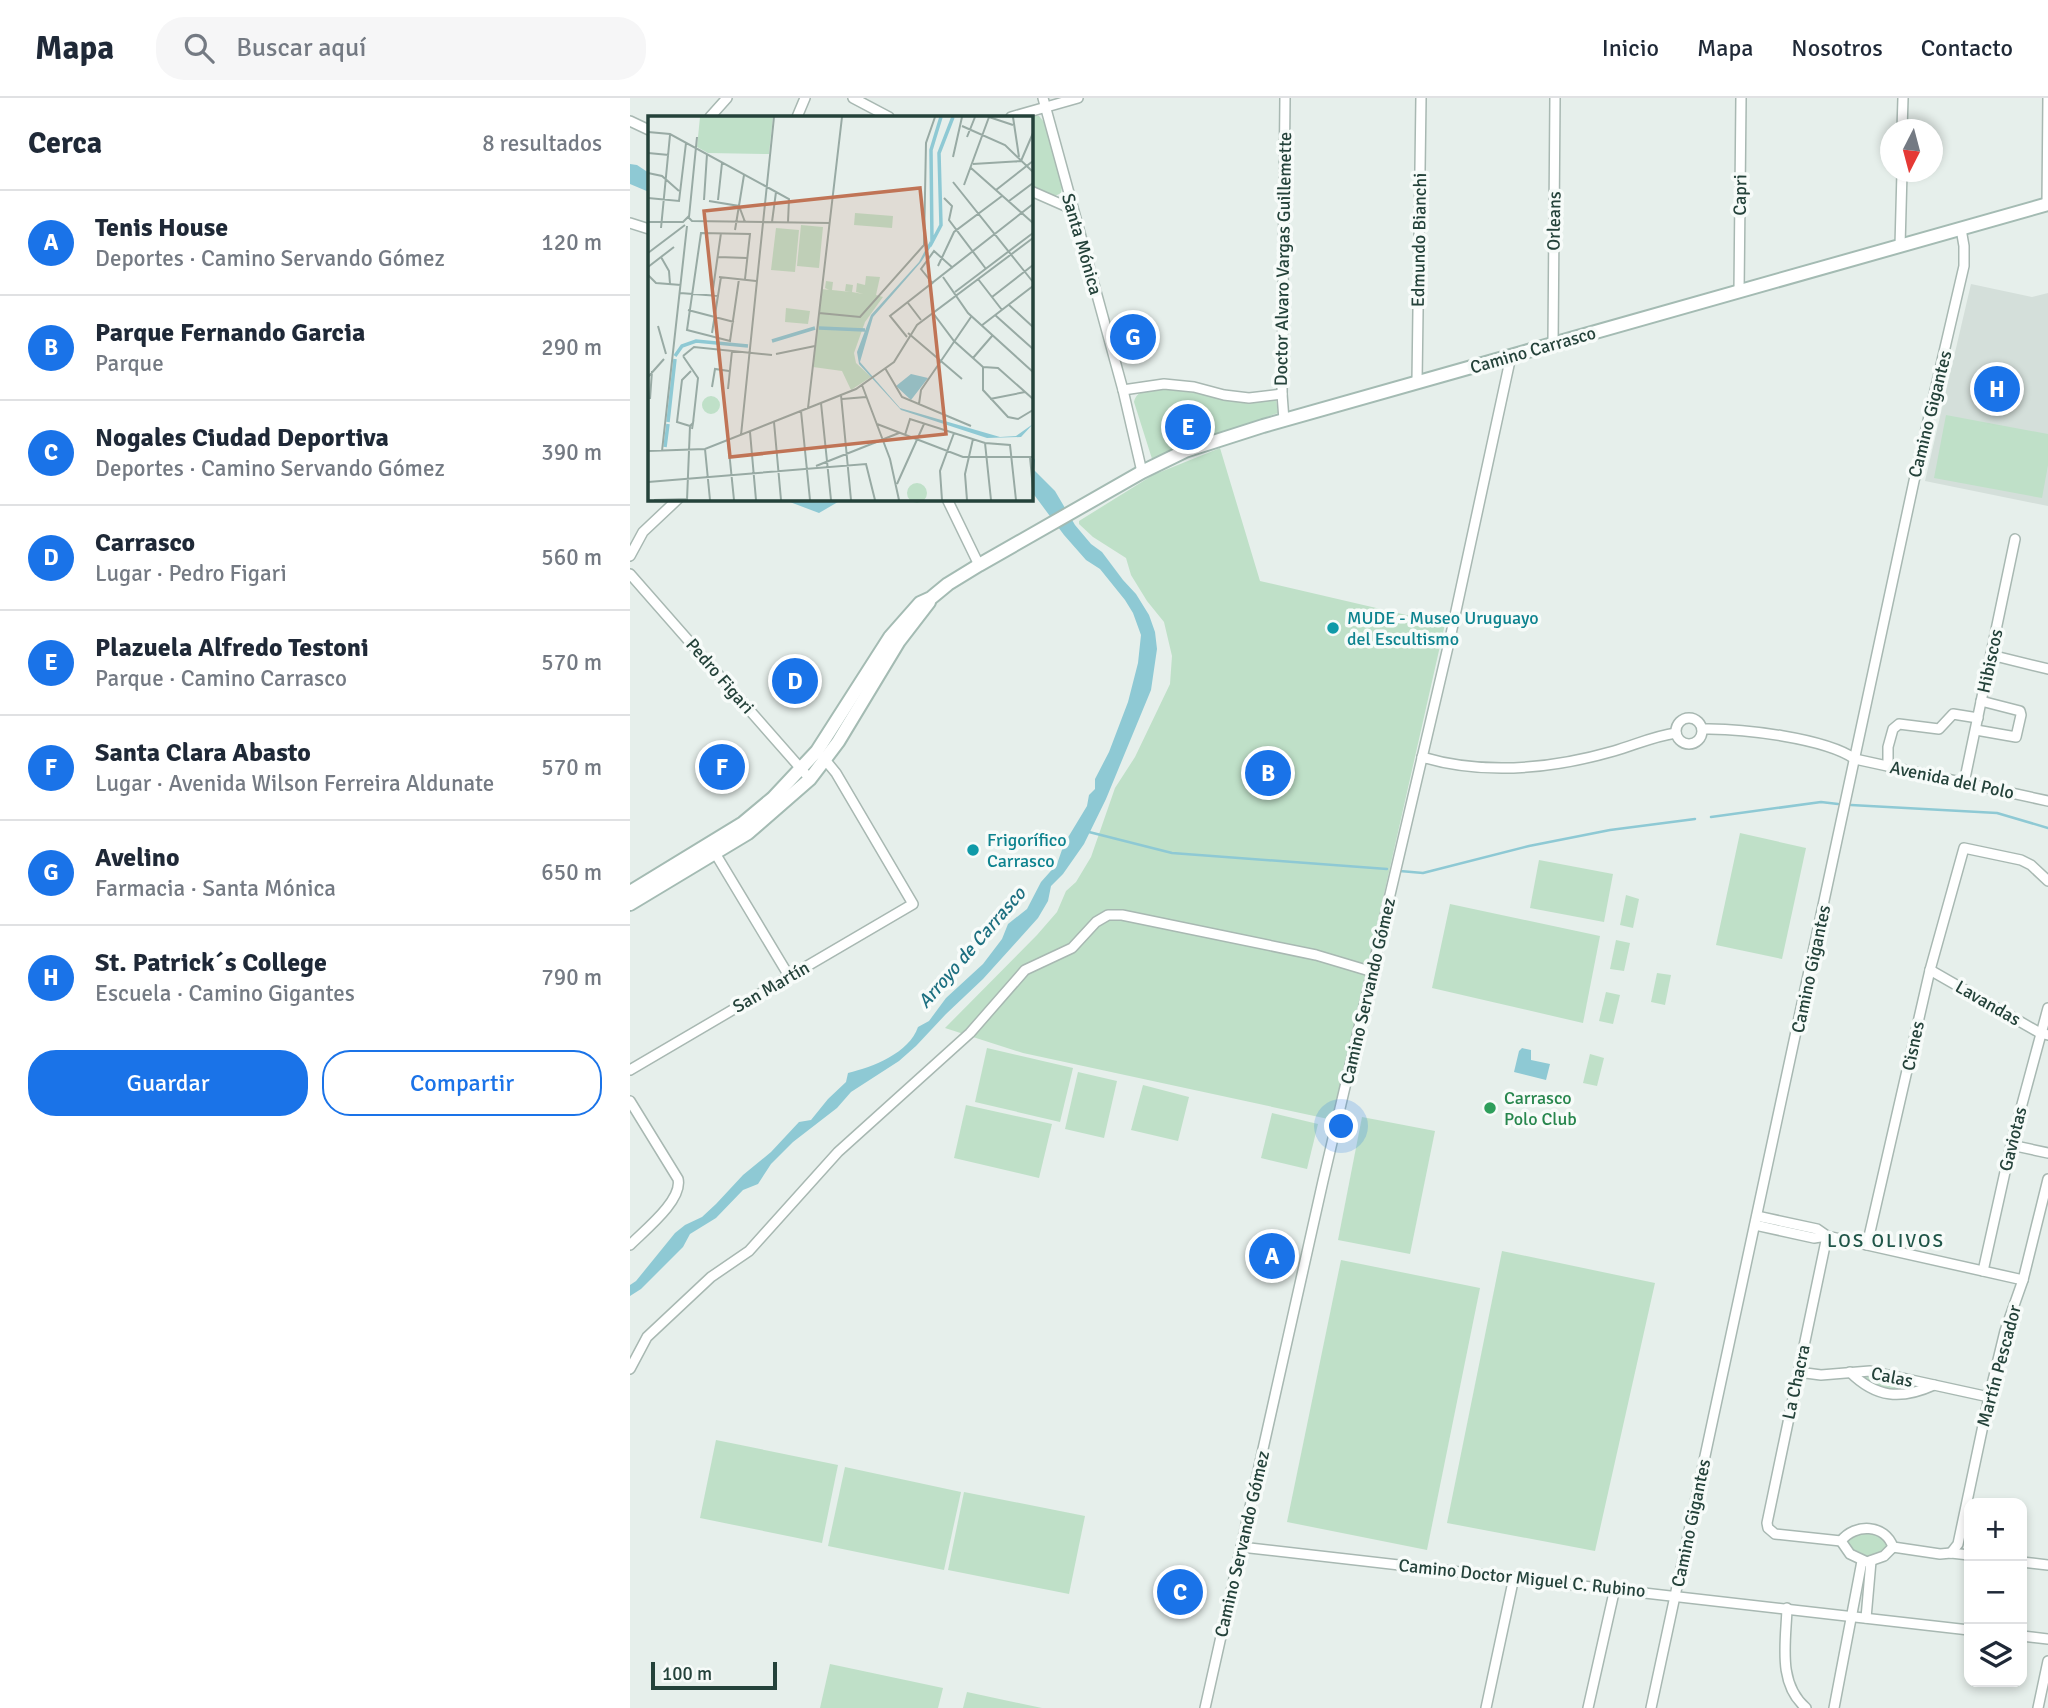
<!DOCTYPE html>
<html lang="es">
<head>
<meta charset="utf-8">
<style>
	:root { --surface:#fff; --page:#f6f6f7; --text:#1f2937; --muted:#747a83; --line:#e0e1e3; --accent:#1a73e8 }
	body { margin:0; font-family:Signika,sans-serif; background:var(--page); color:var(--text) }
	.controls { position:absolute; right:21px; bottom:21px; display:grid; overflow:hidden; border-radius:14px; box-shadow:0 4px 10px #0003 }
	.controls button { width:63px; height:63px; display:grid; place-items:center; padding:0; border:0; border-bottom:2px solid var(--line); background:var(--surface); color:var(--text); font:35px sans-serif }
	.compass { position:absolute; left:1250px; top:21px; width:63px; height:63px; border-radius:50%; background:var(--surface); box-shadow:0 4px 10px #0003; rotate:186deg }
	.scale { position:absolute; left:21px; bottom:18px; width:126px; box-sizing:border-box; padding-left:7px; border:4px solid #24423a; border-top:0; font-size:19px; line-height:24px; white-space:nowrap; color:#24423a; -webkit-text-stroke:5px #f7fbf9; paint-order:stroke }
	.you { position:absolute; left:712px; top:1029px; width:24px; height:24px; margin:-18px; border:5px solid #fff; border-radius:50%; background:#1a73e8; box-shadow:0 0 0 10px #1a73e833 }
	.badge { display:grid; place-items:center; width:46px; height:46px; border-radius:50%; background:var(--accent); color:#fff; font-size:23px; font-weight:700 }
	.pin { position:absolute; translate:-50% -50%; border:4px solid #fff; box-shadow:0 2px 7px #0006 }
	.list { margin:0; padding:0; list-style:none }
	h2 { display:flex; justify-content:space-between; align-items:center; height:91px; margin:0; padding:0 28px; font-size:30px }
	h2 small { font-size:23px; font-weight:400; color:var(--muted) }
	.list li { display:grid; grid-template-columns:46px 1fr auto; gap:21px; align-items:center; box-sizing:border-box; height:105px; padding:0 28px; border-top:2px solid var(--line) }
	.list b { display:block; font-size:26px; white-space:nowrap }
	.list p { margin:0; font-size:23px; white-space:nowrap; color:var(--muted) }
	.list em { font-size:23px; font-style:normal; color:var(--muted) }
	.actions { display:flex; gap:14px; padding:21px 28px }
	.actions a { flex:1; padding:16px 0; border:2px solid var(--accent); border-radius:28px; text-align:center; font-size:24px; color:var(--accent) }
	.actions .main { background:var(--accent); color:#fff }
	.icon { flex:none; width:38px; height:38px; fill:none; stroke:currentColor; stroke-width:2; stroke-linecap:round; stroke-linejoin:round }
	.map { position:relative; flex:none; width:1418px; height:1610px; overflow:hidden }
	header { display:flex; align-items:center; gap:42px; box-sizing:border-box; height:98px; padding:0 35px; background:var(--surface); border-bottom:2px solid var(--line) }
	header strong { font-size:33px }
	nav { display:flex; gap:38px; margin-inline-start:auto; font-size:24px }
	.search { width:490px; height:63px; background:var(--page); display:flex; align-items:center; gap:18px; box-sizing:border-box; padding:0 24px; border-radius:28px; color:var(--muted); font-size:26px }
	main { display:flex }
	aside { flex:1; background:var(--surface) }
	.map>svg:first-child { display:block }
	.built { fill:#d4dfda }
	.green { fill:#bfe0c8 }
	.water { fill:#8ec9d4 }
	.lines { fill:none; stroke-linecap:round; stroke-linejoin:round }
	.stream { stroke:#8ec9d4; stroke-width:2.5 }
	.minor-casing { stroke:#a8b8b2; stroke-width:12 }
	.secondary-casing { stroke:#a4bbb3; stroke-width:16 }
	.minor { stroke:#fff; stroke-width:9 }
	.secondary { stroke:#fff; stroke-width:12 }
	.culture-dot { fill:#0f9aa8; stroke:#f7fbf9; stroke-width:2.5 }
	.leisure-dot { fill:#2e9e5b; stroke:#f7fbf9; stroke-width:2.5 }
	.labels { text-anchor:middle; stroke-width:7; stroke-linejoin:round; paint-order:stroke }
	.street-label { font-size:18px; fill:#24423a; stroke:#f7fbf9 }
	.culture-label { font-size:18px; fill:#0d838f; stroke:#f7fbf9; text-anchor:start }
	.leisure-label { font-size:18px; fill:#27864d; stroke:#f7fbf9; text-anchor:start }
	.water-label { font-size:19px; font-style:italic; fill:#1c6f80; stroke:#f7fbf9 }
	.neighbourhood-label { font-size:19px; letter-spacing:2px; fill:#1f5548; stroke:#f7fbf9 }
	.inset-river { fill:none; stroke:#8ec9d4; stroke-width:3.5 }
	.inset-road { fill:none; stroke:#98aaa4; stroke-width:2 }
	.view { fill:#c07456; fill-opacity:0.15; stroke:#c07456; stroke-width:3.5 }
	.inset-edge { fill:none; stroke:#24423a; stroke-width:3.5 }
</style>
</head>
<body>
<header>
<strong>Mapa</strong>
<div class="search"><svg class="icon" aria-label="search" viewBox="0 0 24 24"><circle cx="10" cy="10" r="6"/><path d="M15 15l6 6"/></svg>Buscar aquí</div>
<nav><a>Inicio</a><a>Mapa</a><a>Nosotros</a><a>Contacto</a></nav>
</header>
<main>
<aside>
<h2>Cerca<small>8 resultados</small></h2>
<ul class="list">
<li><span class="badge">A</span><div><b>Tenis House</b><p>Deportes · Camino Servando Gómez</p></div><em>120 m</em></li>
<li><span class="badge">B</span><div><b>Parque Fernando Garcia</b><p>Parque</p></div><em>290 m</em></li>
<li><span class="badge">C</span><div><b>Nogales Ciudad Deportiva</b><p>Deportes · Camino Servando Gómez</p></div><em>390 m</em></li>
<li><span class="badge">D</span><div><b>Carrasco</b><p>Lugar · Pedro Figari</p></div><em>560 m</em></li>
<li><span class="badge">E</span><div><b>Plazuela Alfredo Testoni</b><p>Parque · Camino Carrasco</p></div><em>570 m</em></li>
<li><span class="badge">F</span><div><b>Santa Clara Abasto</b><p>Lugar · Avenida Wilson Ferreira Aldunate</p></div><em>570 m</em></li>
<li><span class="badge">G</span><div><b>Avelino</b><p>Farmacia · Santa Mónica</p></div><em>650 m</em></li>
<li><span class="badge">H</span><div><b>St. Patrick´s College</b><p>Escuela · Camino Gigantes</p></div><em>790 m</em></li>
</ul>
<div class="actions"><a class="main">Guardar</a><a>Compartir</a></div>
</aside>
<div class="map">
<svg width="1418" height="1610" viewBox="0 0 1418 1610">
	<rect width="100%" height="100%" fill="#e6efeb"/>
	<path class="built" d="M1341,186L1402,199L1418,195V408L1295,383Z"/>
	<g class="green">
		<path d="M404,17L409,18L414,24L432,89L431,95L423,99L401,90V19H393Z"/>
		<path d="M539,290L607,303L646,301L648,315L552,349L523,364L504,304C507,289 526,291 539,290Z"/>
		<path d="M1316,317L1418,336V367L1412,400L1304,380Z"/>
		<path d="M590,350L630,483L815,526L703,1022L393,955L315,930L407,837L427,814L436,793L446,784L461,759L485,690L505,659L540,586L542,558L534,524L517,503L501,477L496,460L463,439L449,426V423L523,377Z"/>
		<path d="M1110,735L1176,750L1152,861L1086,847Z"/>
		<path d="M909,762L983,776L974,824L900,810Z"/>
		<path d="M996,797L1009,801L1003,830L990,827Z"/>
		<path d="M820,806L970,838L953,925L802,890Z"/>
		<path d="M986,842L1000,845L994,873L980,871Z"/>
		<path d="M1027,875L1041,877L1035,907L1021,904Z"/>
		<path d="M976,894L990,897L983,926L969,923Z"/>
		<path d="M357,950L443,970L430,1024L345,1004Z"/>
		<path d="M960,956L974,960L967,988L953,985Z"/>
		<path d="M448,974L487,983L474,1040L435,1031Z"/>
		<path d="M513,987L559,999L548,1043L501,1032Z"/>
		<path d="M336,1007L422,1026L409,1080L324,1060Z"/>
		<path d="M642,1015L688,1026L677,1071L631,1060Z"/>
		<path d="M732,1019L805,1033L780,1156L708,1142Z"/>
		<path d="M872,1153L1025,1185L965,1453L817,1425Z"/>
		<path d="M711,1162L850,1190L797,1452L657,1424Z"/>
		<path d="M1235,1276L1289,1287L1290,1290C1270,1296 1250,1294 1233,1280Z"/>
		<path d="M86,1342L208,1367L192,1445L70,1420Z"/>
		<path d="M215,1369L331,1394L314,1472L198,1448Z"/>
		<path d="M334,1394L455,1418L439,1496L318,1472Z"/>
		<path d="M1239,1434L1256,1439L1259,1451L1240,1460L1223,1454L1217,1442L1221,1436Z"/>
		<path d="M200,1566L313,1590L308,1610H190Z"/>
		<path d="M337,1594L412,1610H333Z"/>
	</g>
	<g class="water">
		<path d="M0,66L7,67L19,75V94L0,86Z"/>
		<path d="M401,355L405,362L404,372L425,393L445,427L461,446L472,454L493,482L506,496L519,517L525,534L527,551L521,592L476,701L454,746L433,776L421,788L418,803L408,820L353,881L316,916L286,948L269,963L221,994L207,1010L163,1044L141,1066L128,1086L113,1092L86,1120L60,1136L53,1149L11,1191L0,1198V1187L6,1183L45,1135L55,1127L72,1119L86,1106L113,1077L141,1054L169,1024L181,1022L198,1001L216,984L218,975C243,969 279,955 288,929L299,923L316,900L353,866L372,841L378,826L397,811L411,784L427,766L434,746L457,708L459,697L465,691V681L479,654L498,604L508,565L511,537L503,515L495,502L470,471L456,462L434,437L402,394Z"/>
		<path d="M152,401H213L189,415Z"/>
		<path d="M892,950L901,952V962L920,966L916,982L884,974L889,953Z"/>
	</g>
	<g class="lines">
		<g class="stream">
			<path d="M1221,707L1367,715L1418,730"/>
			<path d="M1081,719L1191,704L1208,706"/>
			<path d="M459,734L542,755L757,771"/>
			<path d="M770,773L793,775L899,748L980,732L1065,721"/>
		</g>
		<defs>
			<g id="minor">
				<path d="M223,0L259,19"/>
				<path d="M413,0L493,292L512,374"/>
				<path d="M80,19L97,0"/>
				<path d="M167,19L175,0"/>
				<path d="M381,19L448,0"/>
				<path d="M0,23L19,32"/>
				<path d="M1272,32L1273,0"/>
				<path d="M401,93L442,111"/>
				<path d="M1417,106L1418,0"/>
				<path d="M0,125L19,131"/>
				<path d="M1270,148L1272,74"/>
				<path d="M1109,194L1111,0"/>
				<path d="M923,246L925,0"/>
				<path d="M787,284L791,0"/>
				<path d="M493,292L534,286L564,289L594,297L619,300L652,296"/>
				<path d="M654,322L652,296L655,0"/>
				<path d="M317,401L349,467"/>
				<path d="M0,458L13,434L48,401"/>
				<path d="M0,476L180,681"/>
				<path d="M1361,557L1418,571"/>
				<circle cx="1059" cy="633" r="13"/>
				<path d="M1072,631C1110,630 1195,640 1225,661L1418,703"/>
				<path d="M1346,632L1386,639L1391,617L1390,613L1351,603"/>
				<path d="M792,659C856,678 921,671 984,653C1005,647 1024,638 1046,635"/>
				<path d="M1258,668V649L1263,631L1269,626L1309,631L1323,616L1348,620"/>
				<path d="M1334,685L1385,441"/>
				<path d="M85,755L159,878"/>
				<path d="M1300,872L1410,935L1418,937"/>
				<path d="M0,972L283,806L206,675L192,658"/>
				<path d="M0,1003L48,1081C53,1102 15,1132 0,1147"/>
				<path d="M1381,1047L1418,1055"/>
				<path d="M1127,1118L1187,1131L1197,1138"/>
				<path d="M1125,1127L1184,1140L1197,1138L1393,1182"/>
				<path d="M1197,1138L1137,1425L1138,1430L1145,1436L1211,1443"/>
				<path d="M1237,1147L1300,872L1334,750L1391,762L1401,767L1418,783"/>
				<path d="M1353,1173L1381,1047L1418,910"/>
				<path d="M0,1271L17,1239L81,1179L119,1153L208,1054L340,935L395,872L442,850L466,824L478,817H492L686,857L743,874"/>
				<path d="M1168,1274L1191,1277L1240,1273L1359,1299"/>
				<path d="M1220,1274C1246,1300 1271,1302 1304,1287"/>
				<path d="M1211,1443L1220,1456L1237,1464L1254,1458L1263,1449"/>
				<path d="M1211,1443C1225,1425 1255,1426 1263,1449"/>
				<path d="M611,1449L1339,1532"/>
				<path d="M1263,1449L1310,1456L1321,1455L1339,1457"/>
				<path d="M1321,1455L1328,1446L1359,1299L1375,1233L1393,1182L1418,1081"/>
				<path d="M1392,1464L1418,1467"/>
				<path d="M1157,1510C1156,1544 1147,1585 1176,1610"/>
				<path d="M1236,1520L1241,1463"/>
				<path d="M1392,1538L1418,1541"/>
				<path d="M575,1610L693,1083L821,536L881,258"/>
				<path d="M856,1610L884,1479"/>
				<path d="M958,1610L985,1490"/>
				<path d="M1021,1610L1284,383L1334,168V148L1331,131"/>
				<path d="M1204,1610L1232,1463"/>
				<path d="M1408,1610L1418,1563"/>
			</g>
			<g id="secondary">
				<path d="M0,794L113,725L143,700L187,653L260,539L290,505L301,500L318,486L349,467L512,374L555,353L633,328L1418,106"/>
				<path d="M0,806L118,735L180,681L208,644L269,543L299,504"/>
			</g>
		</defs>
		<use href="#minor" class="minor-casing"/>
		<use href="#secondary" class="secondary-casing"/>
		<use href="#minor" class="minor"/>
		<use href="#secondary" class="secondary"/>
	</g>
	<g class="culture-dot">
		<circle cx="703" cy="530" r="7"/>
		<circle cx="343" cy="752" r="7"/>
	</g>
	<circle class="leisure-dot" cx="860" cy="1010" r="7"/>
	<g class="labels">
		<g class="street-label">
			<text transform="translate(1110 97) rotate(-89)" y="6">Capri</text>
			<text transform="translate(924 123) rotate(-89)" y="6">Orleans</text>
			<text transform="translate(789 142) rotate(-89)" y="6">Edmundo Bianchi</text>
			<text transform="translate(452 146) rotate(74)" y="6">Santa Mónica</text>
			<text transform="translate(653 161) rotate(-89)" y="6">Doctor Alvaro Vargas Guillemette</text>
			<text transform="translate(903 252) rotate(-16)" y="6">Camino Carrasco</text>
			<text transform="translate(1300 316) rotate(-76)" y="6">Camino Gigantes</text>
			<text transform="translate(1360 563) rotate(-78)" y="6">Hibiscos</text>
			<text transform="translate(90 578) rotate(49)" y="6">Pedro Figari</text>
			<text transform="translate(1322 682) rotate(12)" y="6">Avenida del Polo</text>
			<text transform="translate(1181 871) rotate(-78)" y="6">Camino Gigantes</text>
			<text transform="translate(141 889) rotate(-30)" y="6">San Martín</text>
			<text transform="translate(738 893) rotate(-77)" y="6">Camino Servando Gómez</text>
			<text transform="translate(1358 905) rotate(30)" y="6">Lavandas</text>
			<text transform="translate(1283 948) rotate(-78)" y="6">Cisnes</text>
			<text transform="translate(1383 1041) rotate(-76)" y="6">Gaviotas</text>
			<text transform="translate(1369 1268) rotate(-75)" y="6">Martín Pescador</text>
			<text transform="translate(1262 1279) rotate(11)" y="6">Calas</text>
			<text transform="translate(1166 1284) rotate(-78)" y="6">La Chacra</text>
			<text transform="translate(1061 1425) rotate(-78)" y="6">Camino Gigantes</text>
			<text transform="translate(612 1446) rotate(-77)" y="6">Camino Servando Gómez</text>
			<text transform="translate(892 1480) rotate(6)" y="6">Camino Doctor Miguel C. Rubino</text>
		</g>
		<g class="culture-label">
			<text x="717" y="526">MUDE - Museo Uruguayo<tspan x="717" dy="21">del Escultismo</tspan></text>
			<text x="357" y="748">Frigorífico<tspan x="357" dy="21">Carrasco</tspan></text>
		</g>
		<g class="leisure-label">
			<text x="874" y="1006">Carrasco<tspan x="874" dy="21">Polo Club</tspan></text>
		</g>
		<g class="water-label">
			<text transform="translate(341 849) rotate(-49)" y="7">Arroyo de Carrasco</text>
		</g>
		<g class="neighbourhood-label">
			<text x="1256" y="1149">LOS OLIVOS</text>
		</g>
	</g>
	<g transform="translate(18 18)">
		<rect width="385" height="385" fill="#e6efeb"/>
		<path d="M52,1H125L121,38L60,37L49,31ZM207,97L245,100L244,112L206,109ZM153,109L175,111L171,152L149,150ZM128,112L151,114L147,156L123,154ZM218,160L232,161L228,179L235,181L217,206L206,237L208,247L223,261L203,274L194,255L165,251L174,173L181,174L177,172L178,165L185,166L184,174L203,176L197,175L198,168L205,169L204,176L215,178L208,176L209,167L217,169ZM138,192L162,195L160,208L137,206ZM54 289a9 9 0 1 1 18 0a9 9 0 1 1-18 0ZM259 377a10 10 0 1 1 20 0a10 10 0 1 1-20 0Z" fill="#bfe0c8"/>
		<path d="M282,125L284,129L273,146L225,201L212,246L252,292L352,321L368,320L385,308L373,321L339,322L253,294L211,248L209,236L223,199L271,146ZM263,258L280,262L263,284L248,270Z" fill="#8ec9d4"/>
		<path class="inset-river" d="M284,127L283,34L293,1M282,130L293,109L291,37L305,1M171,212L217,214M124,225L167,212M27,240L34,230L48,225L100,230M20,306L27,243M17,331L20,308"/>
		<path class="inset-road" d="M341,1L365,9M365,1L371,41M314,10L357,29L385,56M0,16L22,18L141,83L140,106M319,21L327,1M0,37L21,39M305,41L314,1M325,48L373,45L385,17M323,52L385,107M0,57L14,60L31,75M305,66L385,166M316,69L341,1M348,74L385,45M0,82L31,85L38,27M296,82L304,90L301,104L338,153M56,84L59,38M70,84L74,47M61,85L91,90L97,106M361,85L385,67M41,101L49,21M0,106H35L40,101L44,105L182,107M124,106L128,76M13,112L22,19M87,114L96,59M0,137L37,109M13,141L21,155L22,168M70,141L99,142M290,150L306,116L354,80M0,151L26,131M0,159L8,167L33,169M71,161L108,165M295,161L320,197L385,256M91,163L82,225L39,214L53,117L102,118L97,163M330,163L354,194M285,168L273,153L286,135L305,152M307,176L385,117M32,177L71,180M64,180L73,117M344,181L385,149M260,187L273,204M361,189L385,211M40,194L86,206M171,197L212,201L276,129L278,27L287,1M285,197L306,225L335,251M347,199L385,233M10,210L18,238M333,210L385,170M64,217L73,161M260,217L314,263M259,221L242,200L385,88M128,238L167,230M35,240L46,231L124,239M35,240L50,262L45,307M325,242L344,220M335,251V274L360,301L370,303L385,294M335,251L350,252L385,283M237,252L254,281L323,310M0,261L16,243M214,269L242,343L251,384M64,271L67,253L81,255M80,273L84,235M193,279L203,384M2,283L4,255M194,283L218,281M342,283L377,276M173,287L183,384M271,288L273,274L323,201M160,292L194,1M153,295L162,384M126,306L133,384M229,308L315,341H385M42,310L29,306L34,264L43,255M102,316L108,384M93,319L126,1M257,319L262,303L337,327L362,329L368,384M80,325L86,384M337,327L343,384M57,333L62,384M0,335L57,333L208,273L246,246L269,209L385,122M14,335L39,110M382,341L385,373M168,350L251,317M0,366L218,348L227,384M249,368L276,308M6,384L39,383M39,384L42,310L45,307L44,313M294,384L292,355L306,317M319,384L317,358L325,323"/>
		<path class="view" d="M272,72L298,318L82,341L56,95Z"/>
		<rect width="385" height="385" class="inset-edge"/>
	</g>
</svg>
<div class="controls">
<button>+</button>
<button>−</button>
<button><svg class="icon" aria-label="layers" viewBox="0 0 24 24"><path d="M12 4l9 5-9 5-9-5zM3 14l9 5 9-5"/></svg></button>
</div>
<svg class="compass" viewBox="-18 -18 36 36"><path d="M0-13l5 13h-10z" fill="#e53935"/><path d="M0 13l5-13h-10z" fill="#747a83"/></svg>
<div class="scale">100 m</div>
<div class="you"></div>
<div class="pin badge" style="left:642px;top:1158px">A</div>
<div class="pin badge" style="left:638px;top:675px">B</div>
<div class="pin badge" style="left:550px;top:1494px">C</div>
<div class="pin badge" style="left:165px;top:583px">D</div>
<div class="pin badge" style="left:558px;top:329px">E</div>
<div class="pin badge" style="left:92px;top:669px">F</div>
<div class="pin badge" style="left:503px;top:239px">G</div>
<div class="pin badge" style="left:1367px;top:291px">H</div>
</div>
</main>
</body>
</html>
